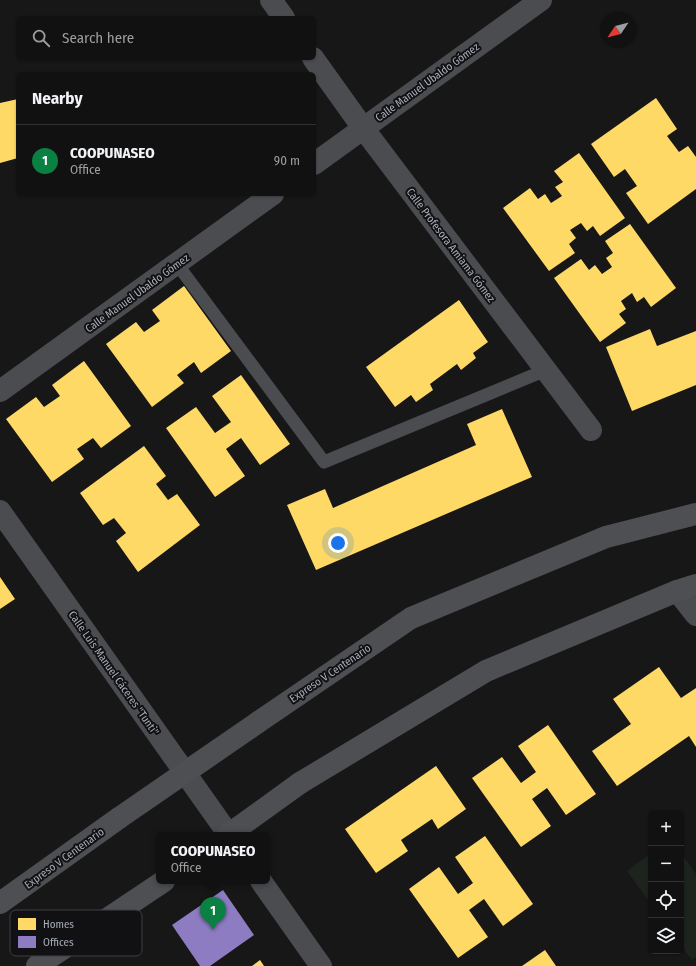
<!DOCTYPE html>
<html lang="en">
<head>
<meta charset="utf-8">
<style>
	:root { --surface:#111; --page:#1a1a1a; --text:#f1f3f6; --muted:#9c9d9f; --line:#303131; --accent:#0b8043 }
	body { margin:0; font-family:"Fira Sans Condensed",sans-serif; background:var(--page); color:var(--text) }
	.controls { position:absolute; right:12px; bottom:12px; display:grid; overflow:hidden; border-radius:6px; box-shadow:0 1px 3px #0004 }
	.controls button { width:36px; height:36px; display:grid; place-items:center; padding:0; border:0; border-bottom:1px solid var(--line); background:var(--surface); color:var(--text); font:20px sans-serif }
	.compass { position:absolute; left:600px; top:12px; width:36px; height:36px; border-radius:50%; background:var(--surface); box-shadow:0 1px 3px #0004; rotate:235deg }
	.you { position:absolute; left:338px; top:543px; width:14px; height:14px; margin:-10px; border:3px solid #fff; border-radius:50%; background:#1a73e8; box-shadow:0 0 0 6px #1a73e833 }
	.badge { display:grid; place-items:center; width:26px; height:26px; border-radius:50%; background:var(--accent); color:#fff; font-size:13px; font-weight:700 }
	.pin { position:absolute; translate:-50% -33px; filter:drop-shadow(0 1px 2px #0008) }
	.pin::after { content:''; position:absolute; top:21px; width:14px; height:12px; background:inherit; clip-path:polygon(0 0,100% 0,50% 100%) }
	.popup { position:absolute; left:156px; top:832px; width:114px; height:52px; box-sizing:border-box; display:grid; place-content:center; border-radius:6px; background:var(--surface); filter:drop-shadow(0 1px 3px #0005); font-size:13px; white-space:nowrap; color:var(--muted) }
	.popup b { font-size:15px; color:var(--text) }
	.popup::after { content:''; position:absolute; left:50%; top:100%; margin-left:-8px; border:8px solid transparent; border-top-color:var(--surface) }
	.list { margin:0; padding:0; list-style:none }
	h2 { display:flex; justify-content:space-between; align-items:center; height:52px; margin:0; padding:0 16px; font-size:17px }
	h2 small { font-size:13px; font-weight:400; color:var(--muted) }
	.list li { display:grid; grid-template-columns:26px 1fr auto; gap:12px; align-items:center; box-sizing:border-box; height:72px; padding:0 16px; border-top:1px solid var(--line) }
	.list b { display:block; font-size:15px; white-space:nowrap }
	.list p { margin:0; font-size:13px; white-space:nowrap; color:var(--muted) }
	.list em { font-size:13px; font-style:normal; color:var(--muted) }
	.icon { flex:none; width:22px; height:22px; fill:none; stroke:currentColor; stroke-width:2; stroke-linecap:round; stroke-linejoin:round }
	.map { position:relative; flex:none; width:696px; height:966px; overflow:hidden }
	.search { position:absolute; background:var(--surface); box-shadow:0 1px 3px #0004; left:16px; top:16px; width:300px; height:44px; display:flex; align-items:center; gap:10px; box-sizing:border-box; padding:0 14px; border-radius:6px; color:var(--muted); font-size:15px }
	.panel { position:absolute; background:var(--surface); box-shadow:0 1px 3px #0004; left:16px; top:72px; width:300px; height:124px; border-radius:6px }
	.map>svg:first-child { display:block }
	.green { fill:#1d241e }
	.homes { fill:#ffd966 }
	.offices { fill:#8e7cc3 }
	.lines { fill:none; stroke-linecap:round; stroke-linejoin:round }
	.service { stroke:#4b4c50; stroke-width:13 }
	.minor { stroke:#4b4c50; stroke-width:22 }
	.primary { stroke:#4d4f52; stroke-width:22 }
	.primary-bridge { stroke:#4d4f52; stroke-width:22 }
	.labels { text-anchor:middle; stroke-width:4; stroke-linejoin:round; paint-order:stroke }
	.street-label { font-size:11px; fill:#a8adb8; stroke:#111113 }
	.key { fill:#111113; stroke:#3e4045; stroke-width:1 }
	.key-label { font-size:11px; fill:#a8adb8 }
</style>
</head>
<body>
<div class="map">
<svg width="696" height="966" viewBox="0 0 696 966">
	<rect width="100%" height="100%" fill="#171717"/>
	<g class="green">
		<path d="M651,853V904L627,871Z"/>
		<path d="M681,853L696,874V957L692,960L681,945Z"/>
	</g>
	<g class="homes">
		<path d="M656,98L677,129L667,136L679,152L688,146L696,157V189L648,224L626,193L637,186L625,169L614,177L591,144Z"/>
		<path d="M18,99V158L0,163V103Z"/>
		<path d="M579,153L625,218L600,236L593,226L587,231L581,223L570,230L576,238L569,244L575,253L549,271L503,208L530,188L538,199L545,194L551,203L562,196L555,187L563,182L554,171Z"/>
		<path d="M630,224L676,288L651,307L644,297L637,302L632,293L621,301L626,309L619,314L626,323L600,342L554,278L581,259L589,270L595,265L602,274L612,267L606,258L613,253L605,241Z"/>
		<path d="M184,286L231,351L201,373L194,362L177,375L184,383L152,407L106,344L136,322L144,332L160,321L152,310Z"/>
		<path d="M459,300L488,342L473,353L476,358L461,370L457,364L430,384L433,390L416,402L411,395L395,407L366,367Z"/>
		<path d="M650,329L657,346L696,331V385L632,411L606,347Z"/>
		<path d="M84,361L131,426L101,448L93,438L77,449L84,459L52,482L6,419L36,397L44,407L60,396L52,385Z"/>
		<path d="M241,375L290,444L260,465L241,438L226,449L245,476L215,497L166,428L196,407L215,433L231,422L212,396Z"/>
		<path d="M502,409L532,477L316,570L287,505L325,489L333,508L476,445L467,424Z"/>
		<path d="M144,446L166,476L156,484L168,500L177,494L200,525L138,572L116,541L126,533L114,518L103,525L80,493Z"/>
		<path d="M0,577L15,599L0,609Z"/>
		<path d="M659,667L681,698L696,688V747L689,736L617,786L592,751L631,724L613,699Z"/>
		<path d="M548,725L596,794L566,815L547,788L532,799L551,826L521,847L472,778L502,757L521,783L536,772L518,746Z"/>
		<path d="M436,766L466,809L438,829L432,819L401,840L408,851L376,873L345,829Z"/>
		<path d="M485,836L533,904L503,926L484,899L469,910L488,937L458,958L409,889L439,867L458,894L473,883L455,857Z"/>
		<path d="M545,950L556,966H522Z"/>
		<path d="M260,960L264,966H252Z"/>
	</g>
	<path class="offices" d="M223,890L254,935L210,966H200L172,925Z"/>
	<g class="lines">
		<path class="service" d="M177,264L324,462L546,370"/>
		<g class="minor">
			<path d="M271,0L284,18"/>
			<path d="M313,58L363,128L591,430"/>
			<path d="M314,164L541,0"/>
			<path d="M0,391L273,194"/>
			<path d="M0,511L229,835"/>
			<path d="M677,591L696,615"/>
			<path d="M261,881L321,966"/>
		</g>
		<g class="primary">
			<path d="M257,723L411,618L606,537L696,514"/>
			<path d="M300,783L486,671L677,591L696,585"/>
			<path d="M0,903L119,818"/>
			<path d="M37,966L164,881"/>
		</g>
		<g class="primary-bridge">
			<path d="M119,818L257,723"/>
			<path d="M228,835L300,783"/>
		</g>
	</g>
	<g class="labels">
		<g class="street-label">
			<text transform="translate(427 82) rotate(-36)" y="4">Calle Manuel Ubaldo Gómez</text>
			<text transform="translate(451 245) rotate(53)" y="4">Calle Profesora Amiama Gómez</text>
			<text transform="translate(137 293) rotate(-36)" y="4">Calle Manuel Ubaldo Gómez</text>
			<text transform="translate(114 673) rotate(55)" y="4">Calle Luis Manuel Cáceres "Tunti"</text>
			<text transform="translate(330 673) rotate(-34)" y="4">Expreso V Centenario</text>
			<text transform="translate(64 858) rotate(-36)" y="4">Expreso V Centenario</text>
		</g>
	</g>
	<rect x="10" y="910" width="132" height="46" rx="6" class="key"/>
	<rect x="18" y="918" width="18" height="12" fill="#ffd966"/>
	<rect x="18" y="936" width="18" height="12" fill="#8e7cc3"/>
	<g class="key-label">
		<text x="43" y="928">Homes</text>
		<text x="43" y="946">Offices</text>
	</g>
</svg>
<div class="controls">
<button>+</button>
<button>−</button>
<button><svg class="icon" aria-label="locate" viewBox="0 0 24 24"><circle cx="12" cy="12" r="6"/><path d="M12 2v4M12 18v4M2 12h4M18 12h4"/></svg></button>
<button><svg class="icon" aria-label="layers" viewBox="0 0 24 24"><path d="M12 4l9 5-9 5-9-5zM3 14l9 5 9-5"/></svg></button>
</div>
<svg class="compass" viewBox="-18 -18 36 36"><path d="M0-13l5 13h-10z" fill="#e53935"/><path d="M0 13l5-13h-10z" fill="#9c9d9f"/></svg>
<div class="you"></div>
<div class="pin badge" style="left:213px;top:930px">1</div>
<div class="popup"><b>COOPUNASEO</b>Office</div>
<div class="search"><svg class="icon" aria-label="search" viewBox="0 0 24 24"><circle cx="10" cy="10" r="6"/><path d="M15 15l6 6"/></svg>Search here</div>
<section class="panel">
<h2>Nearby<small></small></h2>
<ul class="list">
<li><span class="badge">1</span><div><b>COOPUNASEO</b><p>Office</p></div><em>90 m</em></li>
</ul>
</section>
</div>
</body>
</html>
